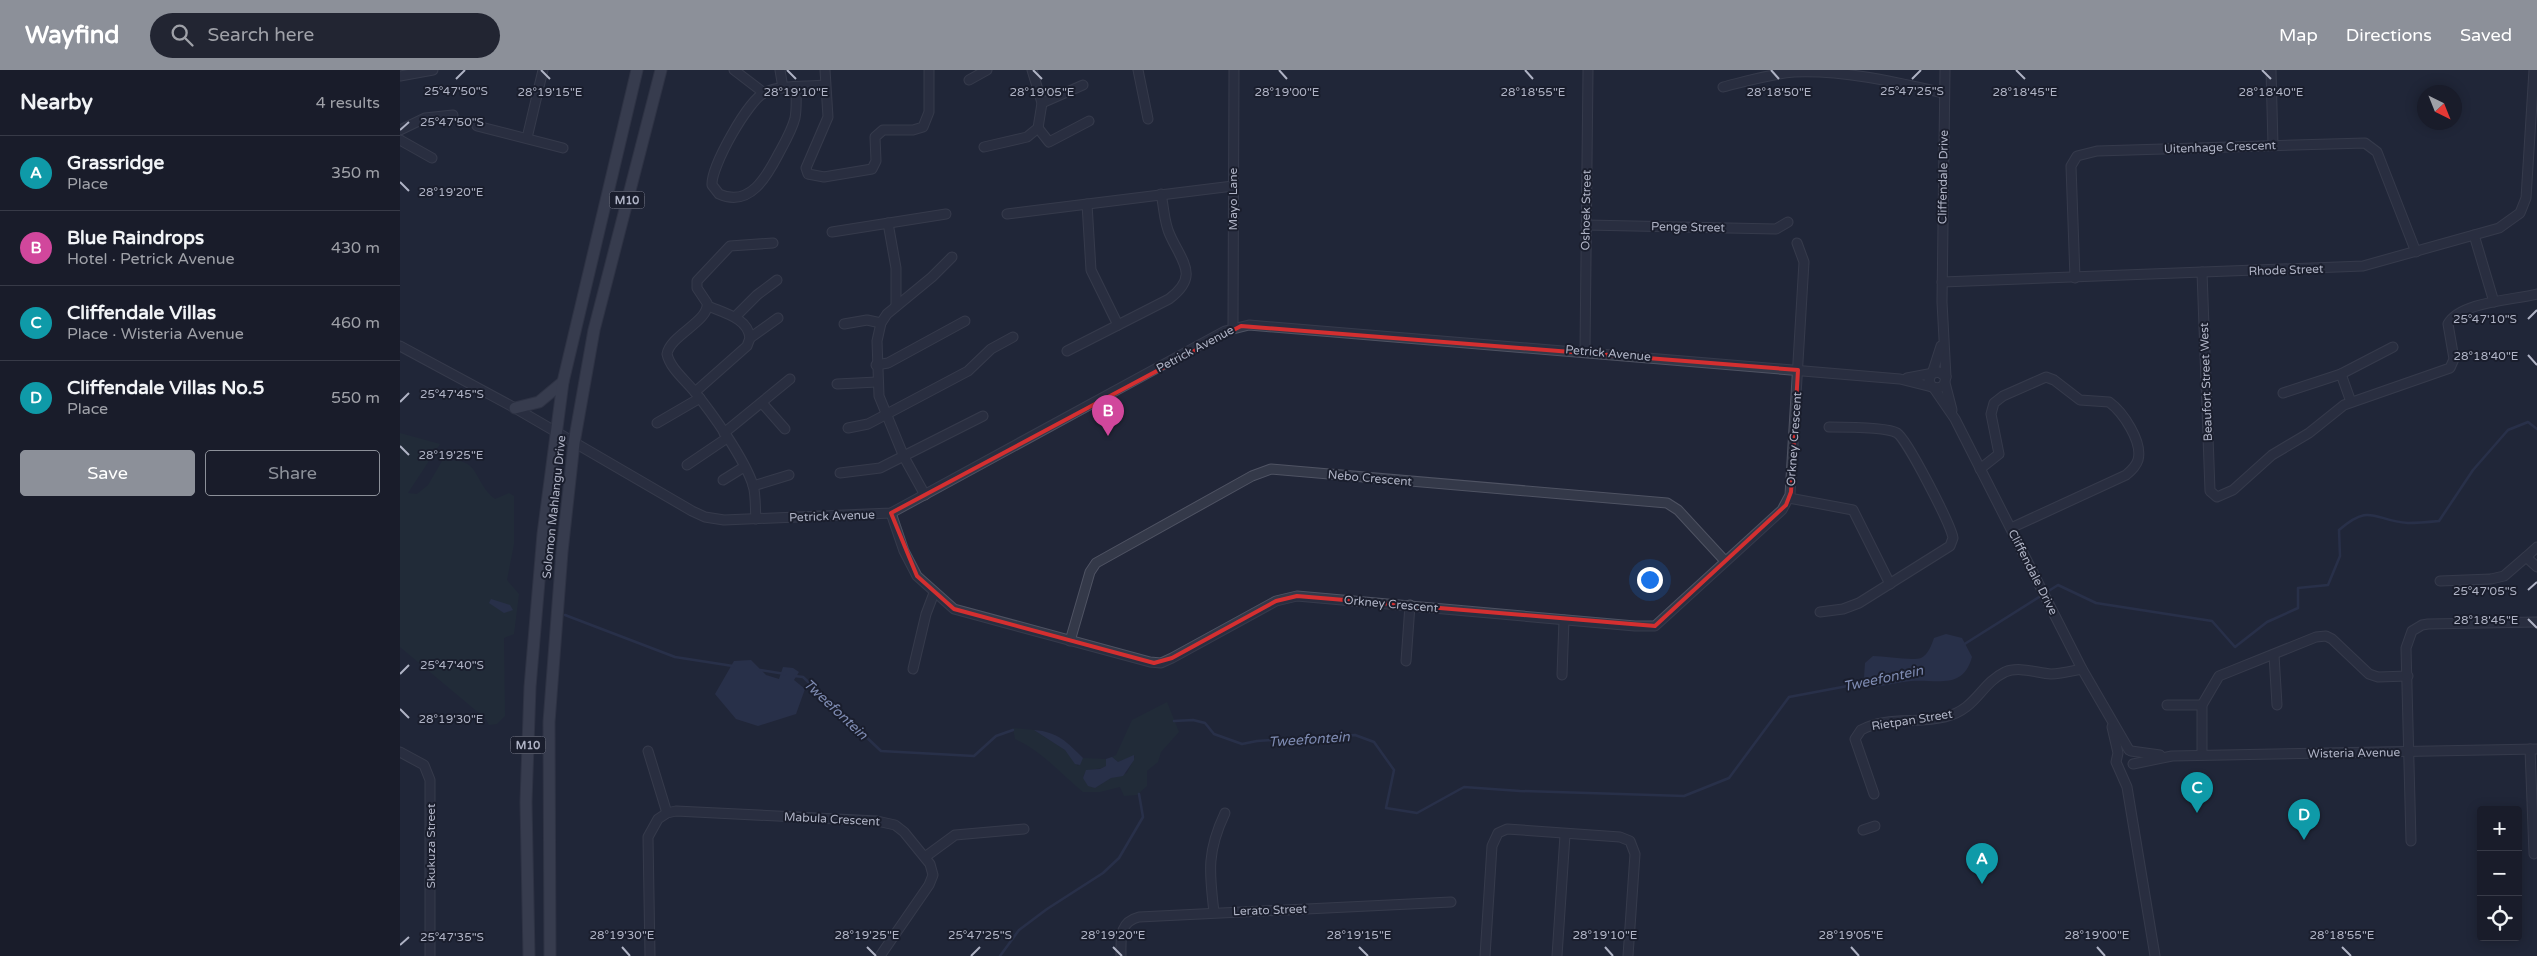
<!DOCTYPE html>
<html lang="en">
<head>
<meta charset="utf-8">
<style>
	:root { --surface:#191c2a; --page:#222532; --text:#f1f3f6; --muted:#9fa1a8; --line:#373a47; --accent:#8c9099 }
	body { margin:0; font-family:"Varela Round",sans-serif; background:var(--page); color:var(--text) }
	.controls { position:absolute; right:15px; bottom:15px; display:grid; overflow:hidden; border-radius:5px; box-shadow:0 2px 12px #0003 }
	.controls button { width:45px; height:45px; display:grid; place-items:center; padding:0; border:0; border-bottom:1px solid var(--line); background:var(--surface); color:var(--text); font:25px sans-serif }
	.compass { position:absolute; left:2017px; top:15px; width:45px; height:45px; border-radius:50%; background:var(--surface); box-shadow:0 2px 12px #0003; rotate:137deg }
	.you { position:absolute; left:1249px; top:509px; width:18px; height:18px; margin:-12px; border:4px solid #fff; border-radius:50%; background:#1a73e8; box-shadow:0 0 0 8px #1a73e833 }
	.badge { display:grid; place-items:center; width:32px; height:32px; border-radius:50%; background:var(--accent); color:#fff; font-size:16px; font-weight:700 }
	.pin { position:absolute; translate:-50% -41px; filter:drop-shadow(0 1px 2px #0008) }
	.pin::after { content:''; position:absolute; top:26px; width:18px; height:15px; background:inherit; clip-path:polygon(0 0,100% 0,50% 100%) }
	.list { margin:0; padding:0; list-style:none }
	h2 { display:flex; justify-content:space-between; align-items:center; height:65px; margin:0; padding:0 20px; font-size:21px }
	h2 small { font-size:16px; font-weight:400; color:var(--muted) }
	.list li { display:grid; grid-template-columns:32px 1fr auto; gap:15px; align-items:center; box-sizing:border-box; height:75px; padding:0 20px; border-top:1px solid var(--line) }
	.list b { display:block; font-size:19px; white-space:nowrap }
	.list p { margin:0; font-size:16px; white-space:nowrap; color:var(--muted) }
	.list em { font-size:16px; font-style:normal; color:var(--muted) }
	.actions { display:flex; gap:10px; padding:15px 20px }
	.actions a { flex:1; padding:11px 0; border:1px solid var(--accent); border-radius:5px; text-align:center; font-size:18px; color:var(--accent) }
	.actions .main { background:var(--accent); color:#fff }
	.icon { flex:none; width:28px; height:28px; fill:none; stroke:currentColor; stroke-width:2; stroke-linecap:round; stroke-linejoin:round }
	.map { position:relative; flex:none; width:2137px; height:886px; overflow:hidden }
	header { display:flex; align-items:center; gap:30px; box-sizing:border-box; height:70px; padding:0 25px; background:var(--accent); color:#fff }
	header strong { font-size:24px }
	nav { display:flex; gap:28px; margin-inline-start:auto; font-size:18px }
	.search { width:350px; height:45px; background:var(--page); display:flex; align-items:center; gap:12px; box-sizing:border-box; padding:0 18px; border-radius:28px; color:var(--muted); font-size:19px }
	main { display:flex }
	aside { flex:1; background:var(--surface) }
	.map>svg:first-child { display:block }
	.green { fill:#223239 }
	.water { fill:#323c5e }
	.lines { fill:none; stroke-linecap:round; stroke-linejoin:round }
	.stream { stroke:#323c5e; stroke-width:2.5 }
	.minor-casing { stroke:#4f5363; stroke-width:11 }
	.major-casing { stroke:#3e4252; stroke-width:13 }
	.minor { stroke:#343949; stroke-width:9 }
	.major { stroke:#525769; stroke-width:11 }
	.marked { fill:none; stroke:#d42f30; stroke-width:4; stroke-linejoin:round }
	.ticks { fill:none; stroke:#afb3c5; stroke-width:2 }
	.labels { text-anchor:middle; stroke-width:4; stroke-linejoin:round; paint-order:stroke }
	.shield { fill:#1a1e2d; stroke:#828697; stroke-width:1 }
	.shield-label { font-size:11px; font-weight:bold; fill:#afb3c5 }
	.street-label { font-size:12px; fill:#afb3c5; stroke:#1a1e2d }
	.water-label { font-size:14px; font-style:italic; fill:#7e8bb2; stroke:#1a1e2d }
	.ticks-label { font-size:12px; text-anchor:middle; fill:#afb3c5; stroke:#1a1e2d; stroke-width:4; stroke-linejoin:round; paint-order:stroke }
</style>
</head>
<body>
<header>
<strong>Wayfind</strong>
<div class="search"><svg class="icon" aria-label="search" viewBox="0 0 24 24"><circle cx="10" cy="10" r="6"/><path d="M15 15l6 6"/></svg>Search here</div>
<nav><a>Map</a><a>Directions</a><a>Saved</a></nav>
</header>
<main>
<aside>
<h2>Nearby<small>4 results</small></h2>
<ul class="list">
<li><span class="badge" style="background:#0f9aa8">A</span><div><b>Grassridge</b><p>Place</p></div><em>350 m</em></li>
<li><span class="badge" style="background:#d1479c">B</span><div><b>Blue Raindrops</b><p>Hotel · Petrick Avenue</p></div><em>430 m</em></li>
<li><span class="badge" style="background:#0f9aa8">C</span><div><b>Cliffendale Villas</b><p>Place · Wisteria Avenue</p></div><em>460 m</em></li>
<li><span class="badge" style="background:#0f9aa8">D</span><div><b>Cliffendale Villas No.5</b><p>Place</p></div><em>550 m</em></li>
</ul>
<div class="actions"><a class="main">Save</a><a>Share</a></div>
</aside>
<div class="map">
<svg width="2137" height="886" viewBox="0 0 2137 886">
	<rect width="100%" height="100%" fill="#212638"/>
	<g class="green">
		<path d="M0,363L40,374L8,423L17,424L28,415L42,391C82,386 72,412 95,429L109,423L114,426V474L107,510L119,524L114,564L104,568L105,646L97,654L89,655L86,649L0,577Z"/>
		<path d="M767,632L779,662L761,682L758,692L747,701V716L737,725L724,726L720,717L700,722H683C661,704 642,681 615,669L613,658L634,660L665,680L678,696L683,688L706,689V696C697,702 686,695 683,708L695,718L711,708L727,703L735,686L718,692L712,687L716,685L732,650Z"/>
	</g>
	<g class="water">
		<path d="M91,529L110,535L113,540L104,543L89,533Z"/>
		<path d="M1546,564L1562,568L1572,587C1563,620 1537,609 1511,611C1498,612 1486,616 1473,617L1464,608L1465,593L1473,586C1485,586 1512,591 1521,588C1528,585 1532,574 1534,568Z"/>
		<path d="M351,590L366,605L379,609L383,597L393,598L399,602L394,610L405,619L396,644L358,656L336,649L315,624L334,591Z"/>
		<path d="M634,660C658,662 667,672 683,688L680,695L675,694L665,680Z"/>
		<path d="M734,685V690L723,706L711,708L695,718L688,716L683,708L686,700L700,699L706,696V689L712,687L718,692Z"/>
	</g>
	<g class="lines">
		<g class="stream">
			<path d="M165,545L275,587L333,596"/>
			<path d="M1563,575L1658,515L1696,533L1812,551L1835,577L1867,552L1898,538V518L1928,515L1940,486L1939,460C1971,432 1974,451 2008,453C2018,453 2029,452 2039,451L2073,400L2108,360L2128,352L2137,359"/>
			<path d="M360,600L385,604"/>
			<path d="M395,606L403,607L481,681L574,686L596,666L613,660"/>
			<path d="M774,651L793,650L805,653L814,664L842,674L857,671L955,665L974,672L994,700L986,738L1017,743L1064,717L1120,721L1284,726L1329,708L1389,627L1469,612"/>
			<path d="M600,886L619,860L647,839L703,803L719,788L743,747L739,724"/>
		</g>
		<defs>
			<g id="minor">
				<path d="M334,0L364,23"/>
				<path d="M380,0L383,18"/>
				<path d="M425,0L428,47L406,98L408,104L424,107L472,99L476,91L475,67L483,60H513L523,57L529,42V0"/>
				<path d="M738,0L748,49"/>
				<path d="M1545,0L1542,232L1546,307"/>
				<path d="M1871,0L1873,75"/>
				<path d="M0,6L33,0"/>
				<path d="M569,10L587,0"/>
				<path d="M396,17C396,27 397,38 395,48C392,60 385,72 379,83C367,106 350,138 319,124L312,115C311,96 348,31 364,23C381,14 406,17 425,15"/>
				<path d="M1323,17C1347,11 1370,4 1394,2C1445,0 1495,12 1544,23"/>
				<path d="M642,33L683,15"/>
				<path d="M77,56L163,78"/>
				<path d="M638,58L649,72L689,51"/>
				<path d="M0,60L25,48L53,45"/>
				<path d="M127,68L143,0"/>
				<path d="M0,70L32,88"/>
				<path d="M584,77L627,67L638,58L642,33L632,0"/>
				<path d="M687,134L691,200L718,255"/>
				<path d="M607,144L833,116"/>
				<path d="M488,153L496,198V236"/>
				<path d="M1186,155L1376,159L1388,152"/>
				<path d="M432,162L546,144"/>
				<path d="M2074,165L2094,232"/>
				<path d="M1802,202L1810,421L1817,427L1833,420L1872,385L1909,363L1944,335L2050,298L2054,289L2048,254C2060,232 2113,230 2137,224"/>
				<path d="M1675,208L1671,96L1677,86L1697,81L1965,73L1977,82L2016,182"/>
				<path d="M1542,212L1963,196L2099,158L2120,143L2126,128L2134,0"/>
				<path d="M335,247L357,225L377,210"/>
				<path d="M444,254L467,250L481,253"/>
				<path d="M833,257L834,0"/>
				<path d="M350,268L378,248"/>
				<path d="M0,276L115,338L292,441L305,447L324,450L491,443L825,261L849,255L1500,309L1532,317"/>
				<path d="M667,281L769,229C800,206 782,192 770,165C764,153 764,137 761,124"/>
				<path d="M1185,281L1188,0"/>
				<path d="M476,295L488,293L565,251"/>
				<path d="M1532,304L1541,276"/>
				<path d="M1941,304L1993,277"/>
				<path d="M1507,308L1539,302L1546,307L1544,315L1539,318L1532,317L1529,311L1531,304"/>
				<path d="M1545,313L1552,340"/>
				<path d="M437,314L477,312"/>
				<path d="M1533,317L1555,349L1682,599L1729,680"/>
				<path d="M295,322L347,276L350,268C348,248 324,243 308,236"/>
				<path d="M1883,323L1941,304L1951,332"/>
				<path d="M362,333L385,359"/>
				<path d="M257,353L300,328"/>
				<path d="M448,358L468,354L568,301L591,279L613,267"/>
				<path d="M324,363L390,309"/>
				<path d="M287,395L327,368"/>
				<path d="M1580,399L1599,384L1591,344L1594,333L1603,326L1646,307L1654,310L1680,330L1709,332C1723,342 1743,372 1738,390C1736,396 1731,401 1726,405L1611,458"/>
				<path d="M440,403L480,398L583,346"/>
				<path d="M323,410L344,397"/>
				<path d="M353,416L389,405"/>
				<path d="M525,425L504,387L479,326L477,271L481,253L487,244L532,207L552,187"/>
				<path d="M1389,428L1453,440L1490,514"/>
				<path d="M491,443L504,481L517,506L554,539L750,592L761,593L772,588L876,531L897,526L1235,556H1255L1382,440L1390,425L1404,192L1397,173"/>
				<path d="M356,449C355,438 356,425 353,415C344,388 312,343 294,321C285,310 270,298 267,284C270,265 310,251 307,233L297,218V211L330,176L373,173"/>
				<path d="M2126,487L2137,477"/>
				<path d="M2040,511L2091,509L2104,506L2126,487L2137,497"/>
				<path d="M1420,542L1443,539L1459,533L1550,476L1553,468C1551,455 1507,369 1497,363C1487,357 1443,357 1429,357"/>
				<path d="M670,571L690,502L696,493L852,406L871,399L1267,433L1278,440L1325,491"/>
				<path d="M1874,585L1877,635"/>
				<path d="M1006,591L1010,535"/>
				<path d="M513,599L526,544L534,523"/>
				<path d="M1162,605L1164,550"/>
				<path d="M1767,635H1802"/>
				<path d="M1712,657L1718,683L1716,692L1727,717L1755,886"/>
				<path d="M2130,679L2134,784"/>
				<path d="M248,681L267,743"/>
				<path d="M1731,681L1760,685"/>
				<path d="M0,682L24,695L30,710V886"/>
				<path d="M1802,685V635L1819,606L1916,567L1926,566L1932,569L1969,604L1978,607L2008,606"/>
				<path d="M1733,694L1772,686L2137,679"/>
				<path d="M1474,724L1455,669L1461,660C1486,646 1518,654 1545,647C1577,639 1580,614 1605,602C1619,596 1637,603 1651,604C1661,604 1672,601 1682,599"/>
				<path d="M1463,760L1475,756"/>
				<path d="M2011,771L2006,578L2012,561L2022,555L2028,554L2137,552"/>
				<path d="M525,787L555,765L624,759"/>
				<path d="M814,842C809,801 807,781 825,743"/>
				<path d="M250,886L248,767L258,749L267,743L276,741L477,751L495,755L504,762L530,794L533,805L529,815L480,886"/>
				<path d="M721,886C721,868 719,852 739,847L1051,832"/>
				<path d="M1085,886L1092,776L1098,763L1107,759L1220,767L1230,771L1235,784L1228,886"/>
				<path d="M1157,886L1165,765"/>
			</g>
			<g id="major">
				<path d="M115,338L139,332L163,312"/>
				<path d="M129,886L126,732L130,617L143,464L163,312L237,0"/>
				<path d="M150,886L149,652L162,482L174,373L194,260L261,0"/>
			</g>
		</defs>
		<use href="#minor" class="minor-casing"/>
		<use href="#major" class="major-casing"/>
		<use href="#minor" class="minor"/>
		<use href="#major" class="major"/>
	</g>
	<path d="M0 0H2137V886H0ZM841,256L1398,300L1391,422L1386,435L1255,556L897,526L876,531L772,588L754,593L554,539L517,506L491,443Z" fill="#212638" fill-opacity=".55" fill-rule="evenodd"/>
	<path class="marked" d="M841,256L1398,300L1391,422L1386,435L1255,556L897,526L876,531L772,588L754,593L554,539L517,506L491,443Z"/>
	<path class="ticks" d="M141,0L150,9M387,0L396,9M633,0L642,9M879,0L887,9M1125,0L1133,9M1371,0L1379,9M1616,0L1625,9M1862,0L1871,9M56,9L65,0M1512,9L1521,0M0,60L9,52M0,112L9,121M2128,249L2137,240M2128,285L2137,295M0,332L9,323M0,376L9,385M2128,520L2137,512M2128,549L2137,558M0,604L9,595M0,639L9,648M0,875L9,867M222,877L230,886M467,877L476,886M713,877L722,886M959,877L968,886M1205,877L1213,886M1451,877L1459,886M1697,877L1705,886M1942,877L1951,886M571,886L580,877"/>
	<g class="labels">
		<g class="shield">
			<rect x="209.5" y="121.5" width="35" height="17" rx="4"/>
			<rect x="110.5" y="666.5" width="35" height="17" rx="4"/>
		</g>
		<g class="shield-label">
			<text x="227" y="134">M10</text>
			<text x="128" y="679">M10</text>
		</g>
		<g class="street-label">
			<text transform="translate(1820 77) rotate(-2)" y="4">Uitenhage Crescent</text>
			<text transform="translate(1543 107) rotate(-89)" y="4">Cliffendale Drive</text>
			<text transform="translate(833 129) rotate(-90)" y="4">Mayo Lane</text>
			<text transform="translate(1186 140) rotate(-89)" y="4">Oshoek Street</text>
			<text transform="translate(1288 157) rotate(1)" y="4">Penge Street</text>
			<text transform="translate(1886 200) rotate(-2)" y="4">Rhode Street</text>
			<text transform="translate(795 279) rotate(-28)" y="4">Petrick Avenue</text>
			<text transform="translate(1208 283) rotate(5)" y="4">Petrick Avenue</text>
			<text transform="translate(1806 312) rotate(-92)" y="4">Beaufort Street West</text>
			<text transform="translate(1394 369) rotate(-86)" y="4">Orkney Crescent</text>
			<text transform="translate(970 408) rotate(5)" y="4">Nebo Crescent</text>
			<text transform="translate(154 437) rotate(-84)" y="4">Solomon Mahlangu Drive</text>
			<text transform="translate(432 446) rotate(-2)" y="4">Petrick Avenue</text>
			<text transform="translate(1633 502) rotate(63)" y="4">Cliffendale Drive</text>
			<text transform="translate(991 534) rotate(5)" y="4">Orkney Crescent</text>
			<text transform="translate(1512 650) rotate(-9)" y="4">Rietpan Street</text>
			<text transform="translate(1954 683) rotate(-1)" y="4">Wisteria Avenue</text>
			<text transform="translate(432 749) rotate(3)" y="4">Mabula Crescent</text>
			<text transform="translate(31 776) rotate(-90)" y="4">Skukuza Street</text>
			<text transform="translate(870 840) rotate(-2)" y="4">Lerato Street</text>
		</g>
		<g class="water-label">
			<text transform="translate(1483 608) rotate(-12)" y="5">Tweefontein</text>
			<text transform="translate(436 639) rotate(43)" y="5">Tweefontein</text>
			<text transform="translate(909 669) rotate(-4)" y="5">Tweefontein</text>
		</g>
	</g>
	<g class="ticks-label">
		<text x="56" y="25">25°47'50"S</text>
		<text x="1512" y="25">25°47'25"S</text>
		<text x="150" y="26">28°19'15"E</text>
		<text x="396" y="26">28°19'10"E</text>
		<text x="642" y="26">28°19'05"E</text>
		<text x="887" y="26">28°19'00"E</text>
		<text x="1133" y="26">28°18'55"E</text>
		<text x="1379" y="26">28°18'50"E</text>
		<text x="1625" y="26">28°18'45"E</text>
		<text x="1871" y="26">28°18'40"E</text>
		<text x="52" y="56">25°47'50"S</text>
		<text x="51" y="126">28°19'20"E</text>
		<text x="2085" y="253">25°47'10"S</text>
		<text x="2086" y="290">28°18'40"E</text>
		<text x="52" y="328">25°47'45"S</text>
		<text x="51" y="389">28°19'25"E</text>
		<text x="2085" y="525">25°47'05"S</text>
		<text x="2086" y="554">28°18'45"E</text>
		<text x="52" y="599">25°47'40"S</text>
		<text x="51" y="653">28°19'30"E</text>
		<text x="222" y="869">28°19'30"E</text>
		<text x="467" y="869">28°19'25"E</text>
		<text x="713" y="869">28°19'20"E</text>
		<text x="959" y="869">28°19'15"E</text>
		<text x="1205" y="869">28°19'10"E</text>
		<text x="1451" y="869">28°19'05"E</text>
		<text x="1697" y="869">28°19'00"E</text>
		<text x="1942" y="869">28°18'55"E</text>
		<text x="580" y="869">25°47'25"S</text>
		<text x="52" y="871">25°47'35"S</text>
	</g>
</svg>
<div class="controls">
<button>+</button>
<button>−</button>
<button><svg class="icon" aria-label="locate" viewBox="0 0 24 24"><circle cx="12" cy="12" r="6"/><path d="M12 2v4M12 18v4M2 12h4M18 12h4"/></svg></button>
</div>
<svg class="compass" viewBox="-18 -18 36 36"><path d="M0-13l5 13h-10z" fill="#e53935"/><path d="M0 13l5-13h-10z" fill="#9fa1a8"/></svg>
<div class="you"></div>
<div class="pin badge" style="left:1582px;top:814px;background:#0f9aa8">A</div>
<div class="pin badge" style="left:708px;top:366px;background:#d1479c">B</div>
<div class="pin badge" style="left:1797px;top:743px;background:#0f9aa8">C</div>
<div class="pin badge" style="left:1904px;top:770px;background:#0f9aa8">D</div>
</div>
</main>
</body>
</html>
